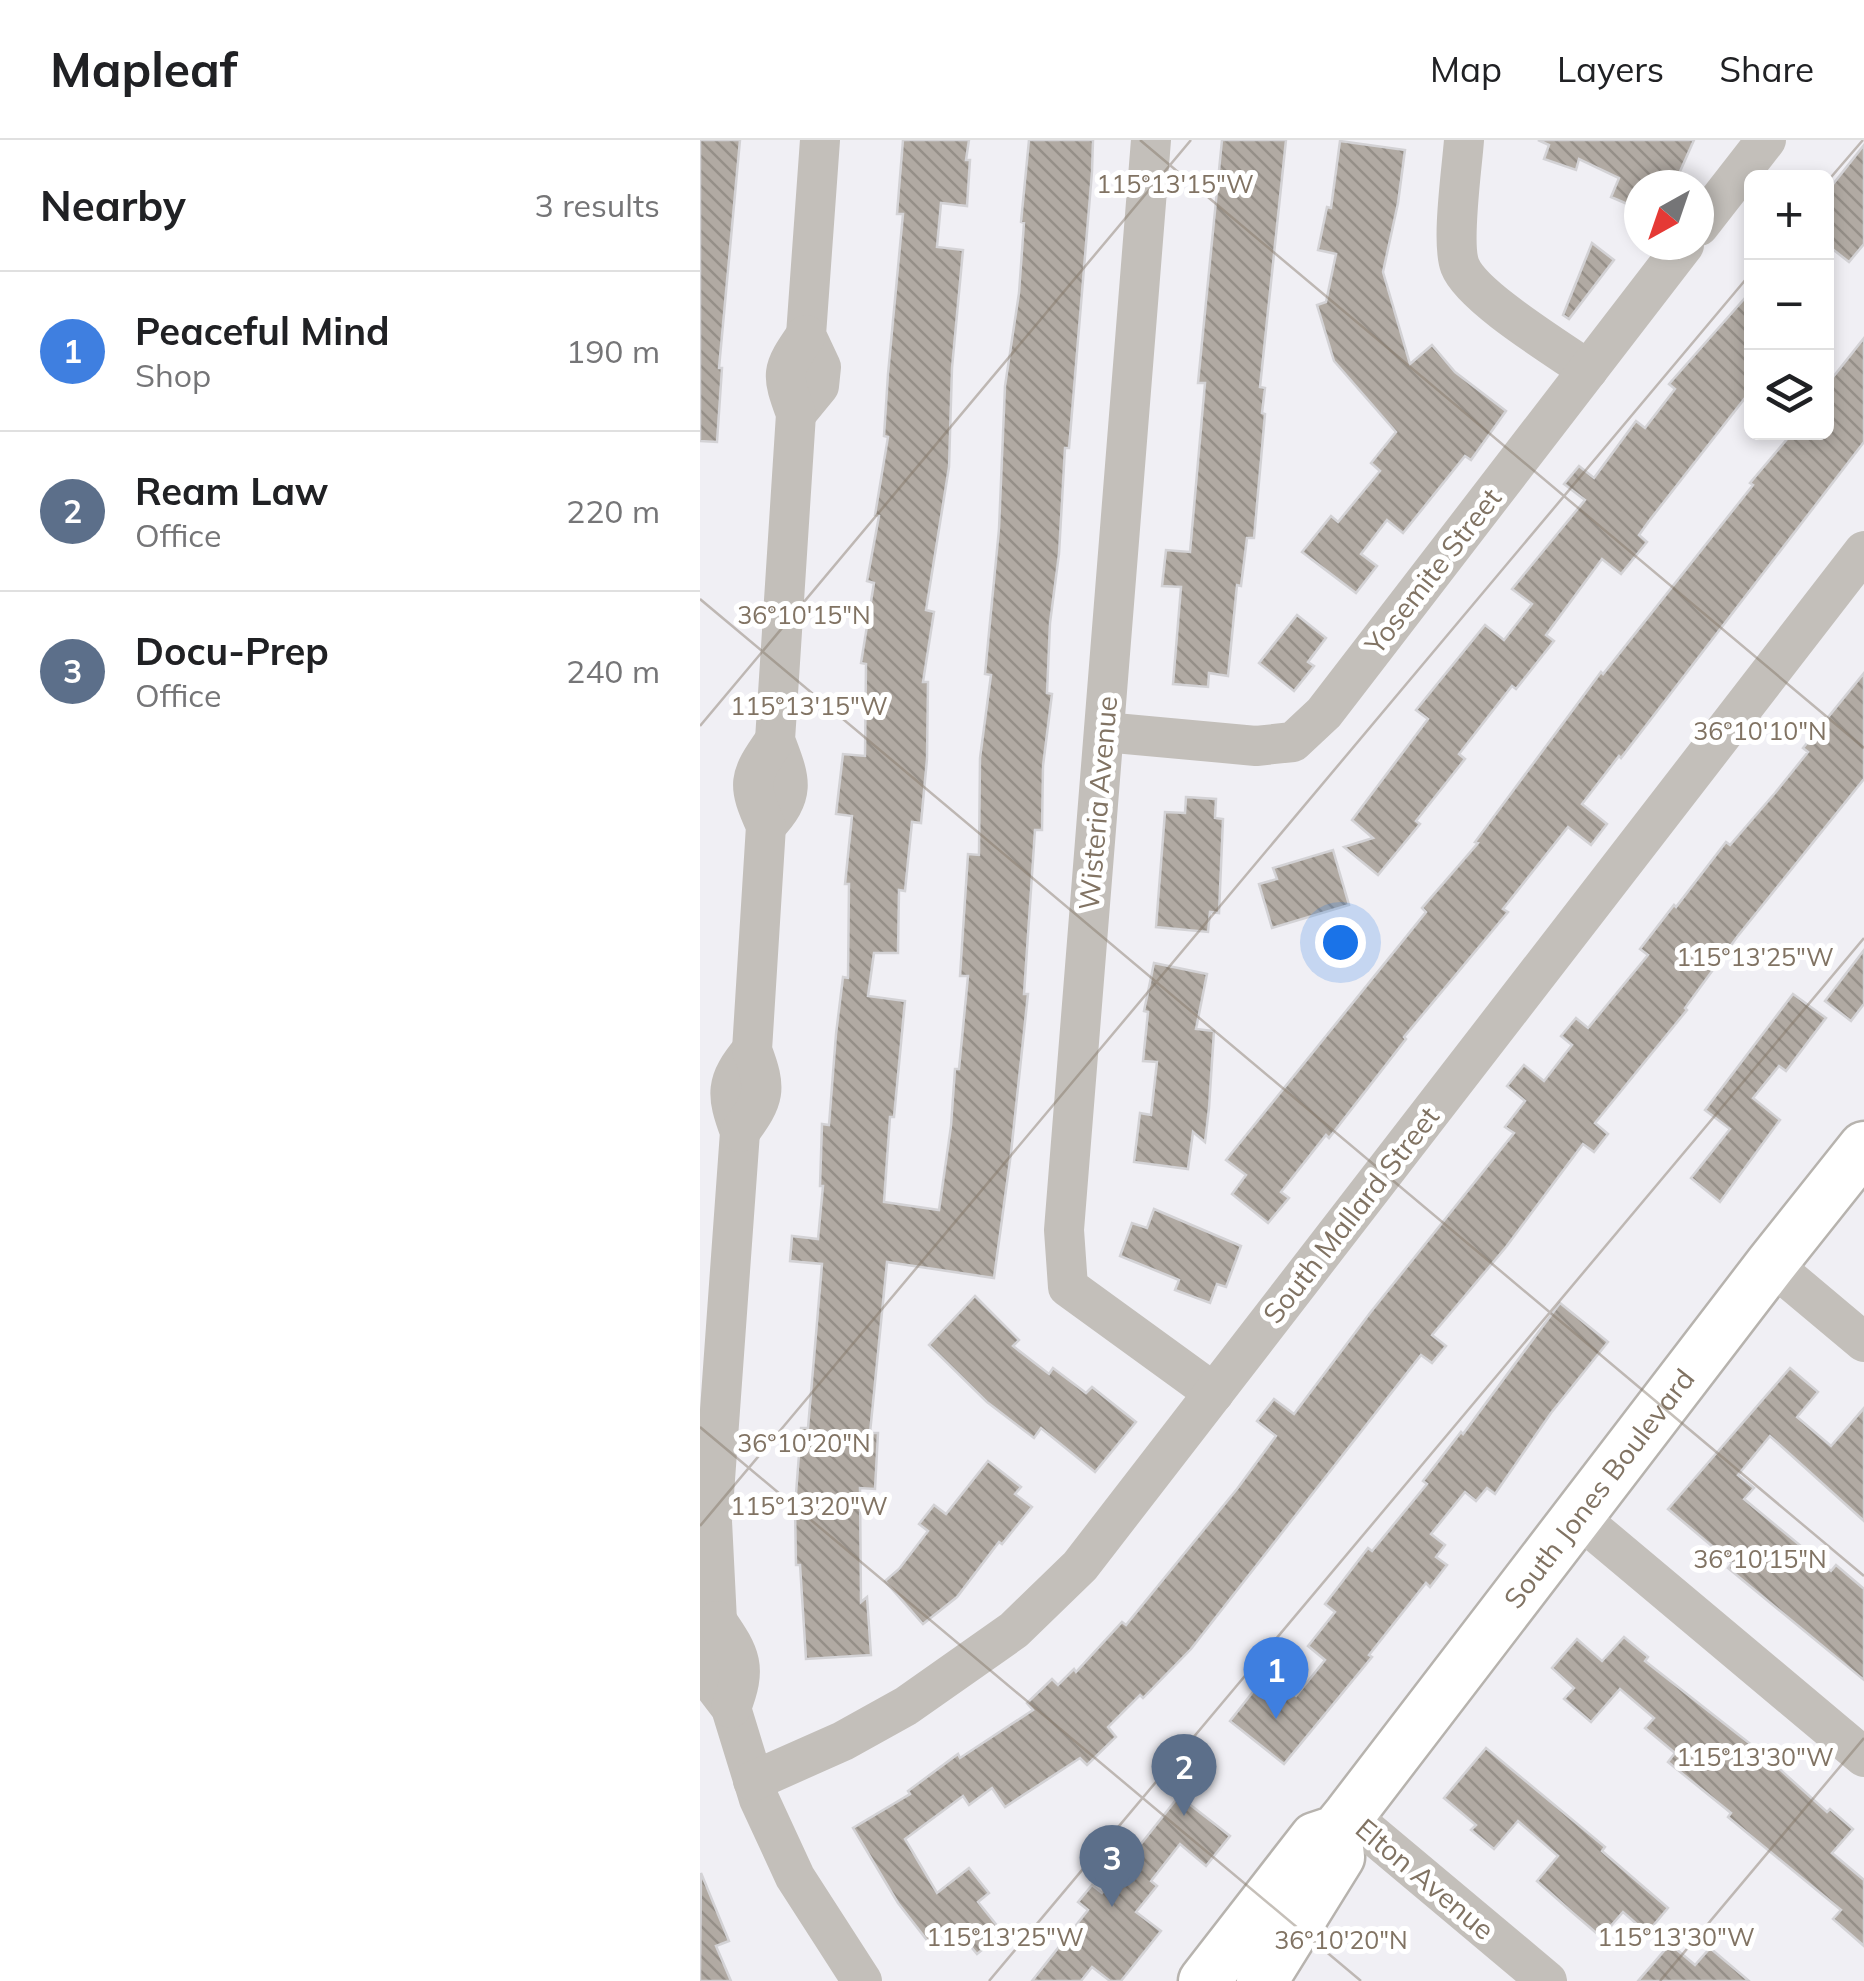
<!DOCTYPE html>
<html lang="en">
<head>
<meta charset="utf-8">
<style>
	:root { --surface:#fff; --page:#f2f2f2; --text:#202124; --muted:#757577; --line:#e0e0e0; --accent:#205c7a }
	body { margin:0; font-family:Mulish,sans-serif; background:var(--page); color:var(--text) }
	.controls { position:absolute; right:30px; top:30px; display:grid; overflow:hidden; border-radius:15px; box-shadow:0 5px 15px #0003 }
	.controls button { width:90px; height:90px; display:grid; place-items:center; padding:0; border:0; border-bottom:2px solid var(--line); background:var(--surface); color:var(--text); font:50px sans-serif }
	.compass { position:absolute; left:924px; top:30px; width:90px; height:90px; border-radius:50%; background:var(--surface); box-shadow:0 5px 15px #0003; rotate:220deg }
	.you { position:absolute; left:640px; top:802px; width:35px; height:35px; margin:-25px; border:8px solid #fff; border-radius:50%; background:#1a73e8; box-shadow:0 0 0 15px #1a73e833 }
	.badge { display:grid; place-items:center; width:65px; height:65px; border-radius:50%; background:var(--accent); color:#fff; font-size:32px; font-weight:700 }
	.pin { position:absolute; translate:-50% -82px; filter:drop-shadow(0 2px 5px #0008) }
	.pin::after { content:''; position:absolute; top:52px; width:35px; height:30px; background:inherit; clip-path:polygon(0 0,100% 0,50% 100%) }
	.list { margin:0; padding:0; list-style:none }
	h2 { display:flex; justify-content:space-between; align-items:center; height:130px; margin:0; padding:0 40px; font-size:42px }
	h2 small { font-size:32px; font-weight:400; color:var(--muted) }
	.list li { display:grid; grid-template-columns:65px 1fr auto; gap:30px; align-items:center; box-sizing:border-box; height:160px; padding:0 40px; border-top:2px solid var(--line) }
	.list b { display:block; font-size:38px; white-space:nowrap }
	.list p { margin:0; font-size:32px; white-space:nowrap; color:var(--muted) }
	.list em { font-size:32px; font-style:normal; color:var(--muted) }
	.icon { flex:none; width:55px; height:55px; fill:none; stroke:currentColor; stroke-width:2; stroke-linecap:round; stroke-linejoin:round }
	.map { position:relative; flex:none; width:1164px; height:1841px; overflow:hidden }
	header { display:flex; align-items:center; gap:60px; box-sizing:border-box; height:140px; padding:0 50px; background:var(--surface); border-bottom:2px solid var(--line) }
	header strong { font-size:48px }
	nav { display:flex; gap:55px; margin-inline-start:auto; font-size:35px }
	main { display:flex }
	aside { flex:1; background:var(--surface) }
	.map>svg:first-child { display:block }
	.building { fill:url(#building-back-hatch); stroke:#d3d2d5; stroke-width:2.5 }
	.lines { fill:none; stroke-linecap:round; stroke-linejoin:round }
	.major-casing { stroke:#b7b3ae; stroke-width:55 }
	.minor { stroke:#c3bfba; stroke-width:40 }
	.major { stroke:#fff; stroke-width:50 }
	.ticks { fill:none; stroke:#817363; stroke-width:2.5; stroke-opacity:0.45 }
	.labels { text-anchor:middle; stroke-width:10; stroke-linejoin:round; paint-order:stroke }
	.street-label { font-size:28px; fill:#817363; stroke:#fff }
	.ticks-label { font-size:25px; text-anchor:middle; fill:#817363; stroke:#fff; stroke-width:10; stroke-linejoin:round; paint-order:stroke }
</style>
</head>
<body>
<header>
<strong>Mapleaf</strong>
<nav><a>Map</a><a>Layers</a><a>Share</a></nav>
</header>
<main>
<aside>
<h2>Nearby<small>3 results</small></h2>
<ul class="list">
<li><span class="badge" style="background:#3f7fe0">1</span><div><b>Peaceful Mind</b><p>Shop</p></div><em>190 m</em></li>
<li><span class="badge" style="background:#5c6f8a">2</span><div><b>Ream Law</b><p>Office</p></div><em>220 m</em></li>
<li><span class="badge" style="background:#5c6f8a">3</span><div><b>Docu-Prep</b><p>Office</p></div><em>240 m</em></li>
</ul>
</aside>
<div class="map">
<svg width="1164" height="1841" viewBox="0 0 1164 1841">
	<defs>
		<pattern id="building-back-hatch" width="6" height="6" patternUnits="userSpaceOnUse" patternTransform="scale(2.5)"><rect width="6" height="6" fill="#b1aaa3"/><path d="M-1 5l2 2M0 0l6 6M5-1l2 2" fill="none" stroke="#958f88"/></pattern>
	</defs>
	<rect width="100%" height="100%" fill="#f0eff4"/>
	<g class="building">
		<path d="M0,0H40L19,228H22L17,302L0,301Z"/>
		<path d="M203,0H269L266,20H270L267,66L241,63L237,107L263,110L252,228L249,327L226,470L234,472L223,542H228L227,619L221,683L212,682L205,751L199,750L198,813H174L168,856L205,861L194,977H190L184,1062L239,1070L251,986L255,929H259L268,836H260L268,714L279,715L280,618L291,535L285,534L299,389L305,246L319,153L324,83L321,82L329,0H393L392,32L369,308H365L359,414L350,483L347,553L352,554L343,626L342,690H335L324,854H328L311,1013L294,1138L187,1122L170,1293H178L175,1349L160,1348L161,1462L167,1457L171,1515L106,1519L100,1425H96L95,1367L101,1288H108L122,1124L90,1121L92,1096L118,1099L123,1046H120L122,984L129,985L136,894L143,837L148,838L149,744H145L152,676L136,674L143,614L165,616L166,524L161,523L174,443L167,441L179,376L175,375L188,297L184,296L188,234L203,74H197Z"/>
		<path d="M522,0H586L560,247L565,248L562,273L565,274L554,398H547L541,446L537,445L528,536L509,533L508,547L473,544L481,447L462,446L466,410L490,412L505,243H498Z"/>
		<path d="M838,0H994L974,45H939V69L911,57L919,38L879,19L876,30L844,19L849,5Z"/>
		<path d="M640,1L705,10L698,63L683,132L710,224L732,205L755,232L806,271L771,320L765,316L703,393L687,380L661,414L677,426L656,453L602,412L631,376L638,382L680,331L671,323L696,292L634,221L617,165L626,162L636,114L618,110L627,67L631,68Z"/>
		<path d="M1164,5V104L1149,122L1126,104V53Z"/>
		<path d="M892,103L914,120L869,179L863,175Z"/>
		<path d="M1052,150V249L949,381L939,395L947,402L921,434L902,419L846,495L854,501L816,549L812,546L759,614L765,619L716,681L720,684L678,735L644,707L673,698L652,680L728,579L716,570L785,485L804,500L832,464L812,449L885,360L864,344L879,326L894,338L936,281L945,288L975,249L969,244Z"/>
		<path d="M1164,198V302L921,618L919,616L882,664L907,684L891,705L868,687L803,769L808,772L704,897L706,899L629,998L626,995L581,1052L589,1058L568,1083L532,1054L546,1035L526,1020L726,772L722,768L778,703L775,702L901,532L903,534L1053,345L1050,343L1093,292H1127L1126,246Z"/>
		<path d="M597,475L626,498L608,522L614,526L594,551L559,523Z"/>
		<path d="M1164,533V639L1037,797L985,868L987,870L895,983L908,994L894,1012L883,1004L806,1107L732,1195L746,1206L732,1223L721,1215L491,1509L443,1558L440,1555L408,1587L416,1597L387,1625L380,1618L305,1667L292,1648L269,1665L263,1656L205,1699L237,1753L269,1728L289,1753L278,1762L303,1793L277,1814L254,1786L230,1804L198,1763L153,1688L210,1654L208,1651L258,1614L260,1618L333,1570L327,1563L352,1539L358,1545L374,1529L376,1532L422,1482L426,1485L537,1349L576,1296L557,1281L574,1259L594,1274L670,1173L814,993L805,987L825,961L807,946L824,925L844,941L872,905L861,896L876,878L888,888L948,815L940,809L974,765L976,767L1026,702L1030,705L1075,653L1108,612L1103,608Z"/>
		<path d="M486,657L516,659L515,678L523,679L519,773L510,772L508,792L456,787L465,672L485,673Z"/>
		<path d="M633,710L649,765L572,788L559,744L577,739L573,728Z"/>
		<path d="M1164,810V864L1151,881L1125,861Z"/>
		<path d="M454,823L507,834L496,889L514,891L509,968L505,1002L493,992L488,1029L434,1022L440,973L451,975L457,922L443,921L448,872L444,871Z"/>
		<path d="M1093,854L1126,878L1086,931L1079,926L1053,958L1080,980L1020,1062L991,1038L1030,989L1005,970Z"/>
		<path d="M454,1069L541,1106L526,1147L517,1144L510,1163L475,1150L479,1140L420,1116L432,1083L447,1088Z"/>
		<path d="M275,1156L319,1200L313,1206L349,1234L353,1228L386,1253L392,1247L436,1282L395,1332L341,1288L334,1298L287,1262L229,1205Z"/>
		<path d="M860,1163L908,1202L851,1273L795,1354L787,1348L776,1361L765,1352L731,1394L745,1405L736,1417L747,1425L730,1447L726,1443L669,1515L672,1517L584,1624L530,1581L567,1534L596,1556L625,1520L608,1506L635,1472L625,1464L668,1408L672,1411L727,1344L723,1341L761,1292L763,1294Z"/>
		<path d="M1090,1228L1118,1252L1097,1277L1131,1306L1164,1268V1381L1070,1296L1038,1335L1054,1348L1044,1359L1131,1431L1136,1425L1164,1449V1540L1028,1428L1032,1423L968,1369Z"/>
		<path d="M288,1321L321,1347L315,1354L332,1367L302,1404L299,1402L257,1457L223,1484L185,1441L199,1429L228,1391L219,1384L234,1365L246,1374Z"/>
		<path d="M924,1497L948,1517L945,1521L1063,1614L1127,1672L1130,1669L1153,1689L1132,1713L1164,1740V1806L1133,1779L1141,1770L1028,1677L1031,1673L968,1622L975,1613L945,1588L954,1578L920,1549L891,1582L864,1559L874,1548L852,1528L877,1499L902,1521Z"/>
		<path d="M786,1608L905,1707L902,1711L968,1768L947,1793L923,1772L901,1797L873,1773L837,1741L858,1716L818,1681L794,1709L771,1690L776,1685L744,1658Z"/>
		<path d="M479,1656L530,1696L506,1726L480,1704L451,1741L457,1746L436,1772L461,1791L421,1841H410L392,1827L381,1841H332L388,1770L378,1762L392,1745L402,1753Z"/>
		<path d="M1,1733L29,1801L16,1806L31,1841H0Z"/>
		<path d="M970,1804L995,1825L1010,1808L1049,1841H938Z"/>
	</g>
	<g class="lines">
		<defs>
			<g id="major">
				<path id="s1" d="M504,1841L615,1698L636,1691L649,1675L1071,1124L1164,1007"/>
				<path d="M562,1841L639,1717L636,1691"/>
			</g>
		</defs>
		<use href="#major" class="major-casing"/>
		<g class="minor">
			<path d="M451,0L364,1090L368,1147L514,1253"/>
			<path d="M764,0C762,28 751,103 760,126C772,157 858,209 888,230"/>
			<path d="M999,86L1066,0"/>
			<path d="M96,274L119,246L121,227L106,195L120,0"/>
			<path d="M404,592L556,606L593,602L624,573L984,105"/>
			<path d="M66,686C97,653 90,640 75,600L96,274C81,233 81,231 106,195"/>
			<path d="M52,910C25,942 26,954 40,992L12,1381L17,1481L6,1515L9,1539L31,1568L59,1659L95,1737L162,1841"/>
			<path d="M40,992C65,958 67,950 52,910L66,686C47,644 48,638 75,600"/>
			<path d="M1071,1124L1164,1202"/>
			<path d="M879,1378L1164,1617"/>
			<path d="M17,1481C41,1516 47,1527 31,1568"/>
			<path d="M53,1641L143,1601L206,1566L314,1490L380,1426L1164,411"/>
			<path d="M649,1675L847,1841"/>
		</g>
		<use href="#major" class="major"/>
	</g>
	<path class="ticks" d="M440,0L1164,608M1126,43L1163,0M0,459L1164,1436M0,586L491,0M0,1287L661,1841M0,1386L1052,132M289,1841L1164,798M960,1841L1164,1598"/>
	<g class="labels">
		<g class="street-label">
			<text transform="translate(733 431) rotate(-52)" y="10">Yosemite Street</text>
			<text transform="translate(398 663) rotate(-85)" y="10">Wisteria Avenue</text>
			<text transform="translate(651 1075) rotate(-52)" y="10">South Mallard Street</text>
			<text dy="10" stroke="none"><textPath href="#s1" startOffset="635">South Jones Boulevard</textPath></text>
			<text transform="translate(725 1739) rotate(40)" y="10">Elton Avenue</text>
		</g>
	</g>
	<g class="ticks-label">
		<text x="475" y="53">115°13'15"W</text>
		<text x="104" y="484">36°10'15"N</text>
		<text x="109" y="575">115°13'15"W</text>
		<text x="1060" y="600">36°10'10"N</text>
		<text x="1055" y="826">115°13'25"W</text>
		<text x="104" y="1312">36°10'20"N</text>
		<text x="109" y="1375">115°13'20"W</text>
		<text x="1060" y="1428">36°10'15"N</text>
		<text x="1055" y="1626">115°13'30"W</text>
		<text x="305" y="1806">115°13'25"W</text>
		<text x="976" y="1806">115°13'30"W</text>
		<text x="641" y="1809">36°10'20"N</text>
	</g>
</svg>
<div class="controls">
<button>+</button>
<button>−</button>
<button><svg class="icon" aria-label="layers" viewBox="0 0 24 24"><path d="M12 4l9 5-9 5-9-5zM3 14l9 5 9-5"/></svg></button>
</div>
<svg class="compass" viewBox="-18 -18 36 36"><path d="M0-13l5 13h-10z" fill="#e53935"/><path d="M0 13l5-13h-10z" fill="#757577"/></svg>
<div class="you"></div>
<div class="pin badge" style="left:576px;top:1579px;background:#3f7fe0">1</div>
<div class="pin badge" style="left:484px;top:1676px;background:#5c6f8a">2</div>
<div class="pin badge" style="left:412px;top:1767px;background:#5c6f8a">3</div>
</div>
</main>
</body>
</html>
